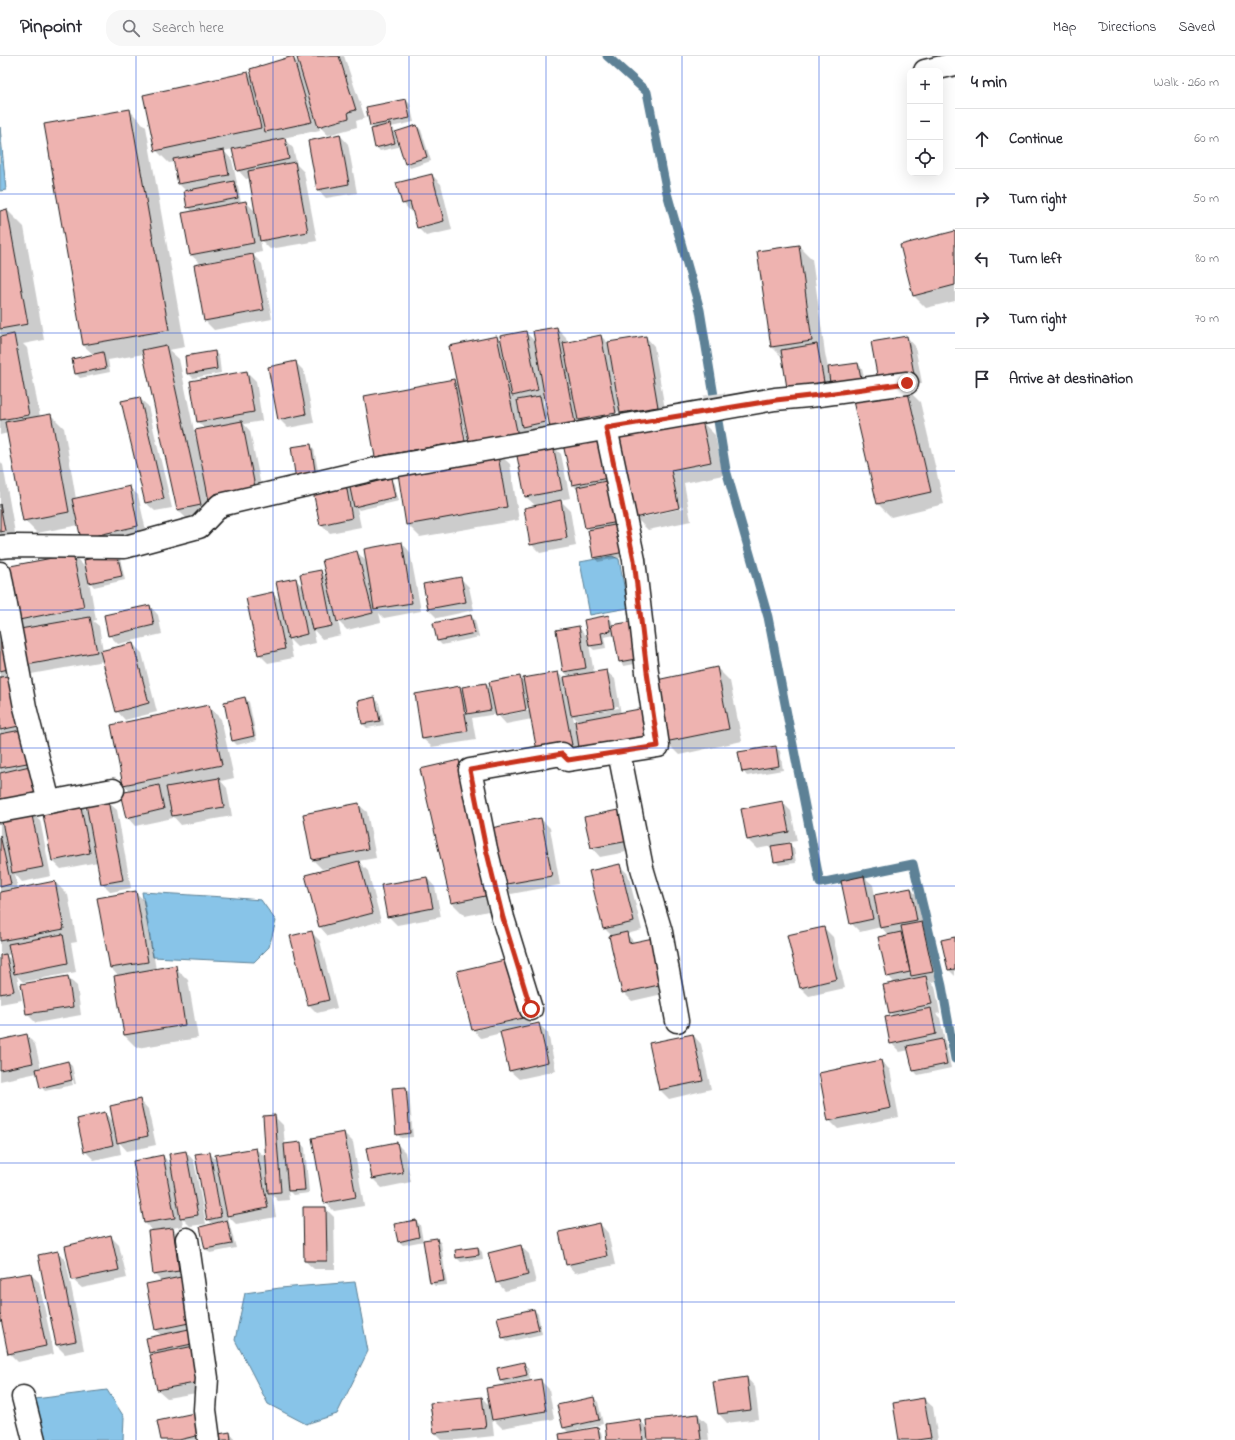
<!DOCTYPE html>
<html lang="en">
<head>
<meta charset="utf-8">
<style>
	:root { --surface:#fff; --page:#f7f7f7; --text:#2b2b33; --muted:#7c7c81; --line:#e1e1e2 }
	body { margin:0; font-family:"Indie Flower",sans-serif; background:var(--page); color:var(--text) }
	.controls { position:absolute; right:12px; top:12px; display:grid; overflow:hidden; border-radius:8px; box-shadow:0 4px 16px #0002 }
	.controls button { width:36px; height:36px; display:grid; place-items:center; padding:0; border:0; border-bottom:1px solid var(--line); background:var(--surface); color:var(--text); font:20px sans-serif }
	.stop { position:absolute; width:12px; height:12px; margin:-9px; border:3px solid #c8321e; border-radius:50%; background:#fff }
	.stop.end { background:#c8321e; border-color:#fff; box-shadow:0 1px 4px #0008 }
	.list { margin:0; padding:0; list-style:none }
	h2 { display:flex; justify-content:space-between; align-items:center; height:52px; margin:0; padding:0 16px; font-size:17px }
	h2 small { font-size:13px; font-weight:400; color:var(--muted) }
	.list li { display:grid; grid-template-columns:26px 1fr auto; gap:12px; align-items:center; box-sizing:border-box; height:60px; padding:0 16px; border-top:1px solid var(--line) }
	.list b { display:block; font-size:15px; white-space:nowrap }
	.list em { font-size:13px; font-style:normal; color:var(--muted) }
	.icon { flex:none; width:22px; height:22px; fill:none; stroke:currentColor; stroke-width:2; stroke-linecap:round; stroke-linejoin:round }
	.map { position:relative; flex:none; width:955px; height:1384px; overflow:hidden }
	header { display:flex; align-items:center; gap:24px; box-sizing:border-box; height:56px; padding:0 20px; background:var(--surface); border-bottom:1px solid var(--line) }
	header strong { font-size:19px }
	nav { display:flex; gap:22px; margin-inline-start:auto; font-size:14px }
	.search { width:280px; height:36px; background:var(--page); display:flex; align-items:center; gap:10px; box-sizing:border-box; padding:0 14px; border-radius:16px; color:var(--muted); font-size:15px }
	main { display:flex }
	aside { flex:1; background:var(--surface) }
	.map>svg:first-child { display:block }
	.water { fill:#88c4e8; stroke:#5d8196 }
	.shadow { fill:#0003; fill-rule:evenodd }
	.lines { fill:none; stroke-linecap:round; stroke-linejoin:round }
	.stream { stroke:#5d8196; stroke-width:9 }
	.building { fill:#eeb3b0; stroke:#1c1c1c }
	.minor-tunnel { stroke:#ddd; stroke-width:22; stroke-dasharray:22 11; stroke-linecap:butt }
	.minor-casing { stroke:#1c1c1c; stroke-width:25 }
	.minor { stroke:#fff; stroke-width:22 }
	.route { stroke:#c8321e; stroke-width:5 }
	.grid { fill:none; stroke:#1d4ed8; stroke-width:1; stroke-opacity:0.55 }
</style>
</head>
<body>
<header>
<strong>Pinpoint</strong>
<div class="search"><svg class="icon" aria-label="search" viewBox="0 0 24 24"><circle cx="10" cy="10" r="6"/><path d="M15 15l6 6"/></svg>Search here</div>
<nav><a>Map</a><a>Directions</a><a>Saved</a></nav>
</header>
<main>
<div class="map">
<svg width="955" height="1384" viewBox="0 0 955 1384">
	<rect width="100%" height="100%" fill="#fff"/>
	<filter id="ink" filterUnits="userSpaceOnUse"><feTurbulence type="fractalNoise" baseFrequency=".025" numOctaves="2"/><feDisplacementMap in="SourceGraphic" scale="8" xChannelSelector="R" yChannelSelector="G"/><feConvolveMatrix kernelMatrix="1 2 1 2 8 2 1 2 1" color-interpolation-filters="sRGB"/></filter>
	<g filter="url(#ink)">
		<g class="water">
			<path d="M0,71L6,134L0,135Z"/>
			<path d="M612,500L619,503L628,552L590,559L580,506Z"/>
			<path d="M142,836L224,841L261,844L276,865L269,891L254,906L153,901Z"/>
			<path d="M355,1226L368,1295L337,1358L306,1368L268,1348L235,1284L245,1237L280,1232Z"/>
			<path d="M107,1334L124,1361L123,1384H42L35,1343Z"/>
		</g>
		<g class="shadow">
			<path d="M307,0H344L365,62L356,65L357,71L328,79L319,70L320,74L283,82L293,92L297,109L304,116L317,185L270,193L260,183L262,196L200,207L191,199L193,156L188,151L186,135L179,128L175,106L169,107L156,94L248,17L253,22L292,1L300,9ZM233,93L238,114L246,123L250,122L256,156L246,146L241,147L238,130L236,128L237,127L232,104L224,95Z"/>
			<path d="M406,44L410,48L414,66L391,71L394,73L398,91L380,95L376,91L374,73L371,70Z"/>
			<path d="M129,54L146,71L185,291L169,294L179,303L196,384L198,383L205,373L198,366L247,316L256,325L262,365L244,368L250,375L264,445L191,467L178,454L144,298L108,304L110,316L80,322L76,318L94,299L83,289L45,69Z"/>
			<path d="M417,70L421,74L431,105L410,112L406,107Z"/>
			<path d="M340,79L348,88L357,137L326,142L318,134Z"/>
			<path d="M432,119L441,128L452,174L426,180L417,171L414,156H411L403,147Z"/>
			<path d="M7,154L24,171L44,284L23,288L27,292L40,361L51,359L64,372L76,443L129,431L138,439L147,479L82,483L79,469L37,477L24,464L8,377L0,379V156Z"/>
			<path d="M955,176V245L926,252L913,239Z"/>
			<path d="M799,190L812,203L825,297L828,312L858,308L862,312L864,321L833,326L797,341L783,302L772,291Z"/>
			<path d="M253,199L262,208L272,263L214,274L205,265L195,210Z"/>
			<path d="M557,272L566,281L567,287L601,280L610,289L646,281L654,290L666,359L630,365L623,358L624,366L588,373L581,365L583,376L546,343L543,344L548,370L526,375L530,394L552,390L561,398L570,442L560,444L570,454L576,490L540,497L531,488L536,450L526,441L517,395L500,399L510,408L519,464L420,481L407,468L398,412L389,413L376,400L453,324L458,329L497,281L503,287L525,276L536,286ZM455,338H457L467,389L465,390ZM621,355V357L585,364V362Z"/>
			<path d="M907,281L915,290L922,327L888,333Z"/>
			<path d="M214,296L219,300L221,317L193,322L188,317Z"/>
			<path d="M295,306L304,315L314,367L288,372L279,363Z"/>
			<path d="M907,333L920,346L944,448L891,461L878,448Z"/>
			<path d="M139,342L148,350L172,452L155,455L146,447Z"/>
			<path d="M702,366L715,379L723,419L684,427L691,465L648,474L635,461ZM684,450V452L644,461V459Z"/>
			<path d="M599,382L628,500L598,506L594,501L579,435L573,429Z"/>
			<path d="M310,389L314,393L320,425L301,428Z"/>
			<path d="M0,405L3,409L17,488L0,491Z"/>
			<path d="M390,423L394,428L399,445L359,454L357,452L361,471L330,477L321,468L345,429L352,435Z"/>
			<path d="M402,487L410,496L421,555L384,562L379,557L381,566L347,574L338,565L341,579L322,583L313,573L316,587L297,591L289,583L293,602L268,607L259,598L272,537L281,545L295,523L304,532L320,515L328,523L357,496L367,506Z"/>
			<path d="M116,498L120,502L125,524L94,531L89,525L96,564L93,565L99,570L103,595L133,588L142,597L157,656L125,664L117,655L104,605L31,618L22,609L25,574L15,564L73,499L87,513Z"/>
			<path d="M460,522L469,531L474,554L437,562L428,553Z"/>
			<path d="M0,545L35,711L0,760Z"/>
			<path d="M150,550L158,559L162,578L118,588L109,579Z"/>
			<path d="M471,560L475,564L479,581L442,589L438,585L434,568Z"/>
			<path d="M608,560L612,565L613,570L645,606L624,610L620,606L615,579L604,581L606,592L594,594L589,589L594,617L606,615L615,623L621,658L659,693L547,704L532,663L506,668L497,658L472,662L476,684L432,691L423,683L459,631L464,636L486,628L491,633L519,621L525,627L558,617L566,625L570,621L564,616L578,571L588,581ZM618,650L619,652L578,659V657ZM531,652V654L502,660V658ZM573,660L578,665L574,666Z"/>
			<path d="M717,612L730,625L742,685L679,699L666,686Z"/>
			<path d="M245,642L249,646L257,684L237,689L233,685L225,647Z"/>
			<path d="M375,643L379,647L384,669L367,672L363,668Z"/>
			<path d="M208,650L221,663L234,722L221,725L227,732L232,760L181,769L172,759L173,762L135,770L127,761L131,736L124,729L112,670Z"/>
			<path d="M775,691L780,695L783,714L747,720L743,715Z"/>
			<path d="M459,705L472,718L502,852L465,860L452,847L422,713Z"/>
			<path d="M108,746L117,754L131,832L111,836L102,827L98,806L61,813L52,804L79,747L89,757Z"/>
			<path d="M782,746L791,755L797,785L784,787L785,789L790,788L794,793L796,807L779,809L775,805L772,790L757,793L748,784L742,754Z"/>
			<path d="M358,748L367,756L376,802L358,805L368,815L381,865L328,880L320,871L342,810L341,809L322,813L313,804L304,759Z"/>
			<path d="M622,754L637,794L600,801L592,792L585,762Z"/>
			<path d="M31,756L40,764L51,820L22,826L15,818L18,833L55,826L68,839L77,886L71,887L76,916L23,926L17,920L22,944L0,948V900L3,899L0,896V767L5,772ZM11,898L12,905L6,899Z"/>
			<path d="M541,763L550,772L560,829L511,838L502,829Z"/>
			<path d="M619,809L628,818L642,874L627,878L676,935L632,945L623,936L612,880L604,872Z"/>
			<path d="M864,821L873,829L875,840L911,833L919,842L924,869L931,876L941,924L931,926L935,930L940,957L936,958L940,962L951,1012L918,1019L914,1015L909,994L900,996L891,987L894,960L890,957L885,930L895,927L888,920L889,880L881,871L860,876L851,867Z"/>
			<path d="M427,822L435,831L441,861L397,869L388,860Z"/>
			<path d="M136,837L145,845L156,914L175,911L188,924L198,982L137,992L124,979L118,920L111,912L99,843Z"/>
			<path d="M824,872L833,881L845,932L809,940L801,932Z"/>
			<path d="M311,876L320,885L337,952L317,957L309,949Z"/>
			<path d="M955,882V920L949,914L942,885Z"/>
			<path d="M517,913L531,970L539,968L548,977L556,1015L519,1023L510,1015L501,977L481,982L473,973ZM527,960L528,961L477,974V971Z"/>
			<path d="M68,922L77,930L81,959L36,967L27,958Z"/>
			<path d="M26,979L35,988L41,1013L67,1006L72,1010L76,1028H74L70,1010H68L73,1029L45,1035L41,1031L37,1017L0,1025V985Z"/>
			<path d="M693,979L701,988L711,1033L669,1043L660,1034Z"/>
			<path d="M881,1005L890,1014L899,1061L838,1073L829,1064Z"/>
			<path d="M405,1032L409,1036L413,1081L401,1082L397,1078Z"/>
			<path d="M140,1044L148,1053L156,1089L127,1095L119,1086L121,1098L94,1104L85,1095L105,1057L114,1066Z"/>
			<path d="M274,1060L283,1069L285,1089L301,1087L305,1092L309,1137L293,1139L288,1134L289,1144L278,1145L272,1138L276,1161L236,1168L227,1159L236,1192L210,1197L206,1193L201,1171L213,1169L208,1163L209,1097L217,1105L256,1093L265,1101L266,1107H267Z"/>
			<path d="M344,1077L353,1086L364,1150L334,1155L325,1146Z"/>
			<path d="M396,1087L405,1096L411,1126L382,1132L373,1123Z"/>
			<path d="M186,1096L194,1105L206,1168L190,1170L182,1162L183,1170L172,1172L182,1182L208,1335L167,1342L158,1334L153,1299L150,1296L162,1280L156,1274L162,1226L154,1218V1176L145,1167L163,1100L172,1110Z"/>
			<path d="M325,1152L334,1161L335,1213H314L305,1205Z"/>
			<path d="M416,1165L420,1169L423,1185L437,1183L441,1187L447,1229L435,1230L431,1226L424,1185L403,1189L398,1185Z"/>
			<path d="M600,1168L608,1177L615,1209L575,1217L567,1208Z"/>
			<path d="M111,1181L119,1189L127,1222L82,1232L73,1224Z"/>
			<path d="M520,1190L529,1198L536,1227L505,1235L497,1226Z"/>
			<path d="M478,1192L482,1196L483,1203L461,1206L457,1202L456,1195Z"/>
			<path d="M58,1196L66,1205L84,1294L65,1298L56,1289Z"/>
			<path d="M30,1218L39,1226L54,1298L18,1306L9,1297L0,1253V1224Z"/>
			<path d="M534,1254L538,1258L542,1278L507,1286L503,1281Z"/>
			<path d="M523,1307L528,1312L530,1323L505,1329L501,1324Z"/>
			<path d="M747,1322L755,1331L759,1363L727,1367L719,1358Z"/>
			<path d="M540,1324L549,1333L554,1363L502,1372L492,1362L494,1380L457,1384H442L435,1377L482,1342L491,1351Z"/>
			<path d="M594,1342L598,1346L603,1368L576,1374V1376L597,1372L601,1376L603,1384H561L569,1377L564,1372Z"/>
			<path d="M924,1343L933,1351L938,1384H900Z"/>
			<path d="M698,1359L707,1367L709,1384H608L640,1364L648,1373Z"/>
			<path d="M158,1366L211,1384H162Z"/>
			<path d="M230,1377L234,1382V1384H215Z"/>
		</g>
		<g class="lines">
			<path class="stream" d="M607,0L647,36L667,137L700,254L726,414L768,561L820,827L913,808L942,930L955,1003"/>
		</g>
		<g class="building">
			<path d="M293,0L312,66L265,76L250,13Z"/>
			<path d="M303,0H339L356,54L348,56L349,62L318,71L297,2Z"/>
			<path d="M248,16L261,72L155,95L143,39Z"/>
			<path d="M406,43L410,62L370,70L366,51Z"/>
			<path d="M130,53L169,274L83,289L44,68Z"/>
			<path d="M390,68L395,87L375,92L371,73Z"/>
			<path d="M417,69L427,101L405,108L395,76Z"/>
			<path d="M340,78L349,128L317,134L308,85Z"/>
			<path d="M285,82L289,103L237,115L232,93Z"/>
			<path d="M224,94L229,119L178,128L173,103Z"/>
			<path d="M295,106L308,176L260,185L248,115Z"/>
			<path d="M432,118L444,165L417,172L410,146L402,148L396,127Z"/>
			<path d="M234,125L238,142L187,152L184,135Z"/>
			<path d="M246,145L254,187L190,199L182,157Z"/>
			<path d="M7,153L28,268L0,273V155Z"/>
			<path d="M955,175V229L913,240L900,189Z"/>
			<path d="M799,189L812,285L771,291L757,195Z"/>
			<path d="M253,198L264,254L204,265L194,209Z"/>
			<path d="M557,271L575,367L550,372L533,275Z"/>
			<path d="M526,275L538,334L512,340L500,280Z"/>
			<path d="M14,278L29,359L0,364V281Z"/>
			<path d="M601,279L616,357L578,364L563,287Z"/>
			<path d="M497,280L518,380L470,390L449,290Z"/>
			<path d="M646,280L658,351L620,357L608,286Z"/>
			<path d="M907,280L914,318L878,324L871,286Z"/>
			<path d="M817,288L824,326L787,332L781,294Z"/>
			<path d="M166,289L201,449L177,454L142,294Z"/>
			<path d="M215,295L217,313L187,318L185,300Z"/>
			<path d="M103,296L106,312L75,318L72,303Z"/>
			<path d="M296,305L306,358L278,364L268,311Z"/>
			<path d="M858,307L861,322L830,327L828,311Z"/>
			<path d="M247,315L254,356L197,366L190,325Z"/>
			<path d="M454,323L465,385L375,401L364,340Z"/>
			<path d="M907,332L931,436L877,448L853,345Z"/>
			<path d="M540,340L545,366L522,371L517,344Z"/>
			<path d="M140,341L164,443L145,447L121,345Z"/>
			<path d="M51,358L69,456L23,465L5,366Z"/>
			<path d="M702,364L711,406L671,414L679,452L634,462L618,381Z"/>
			<path d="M242,365L256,436L209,445L195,374Z"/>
			<path d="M600,381L608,422L572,429L563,388Z"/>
			<path d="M311,388L316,421L296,424L291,391Z"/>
			<path d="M553,389L562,434L525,441L516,395Z"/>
			<path d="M497,394L507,451L406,469L397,411Z"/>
			<path d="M391,422L395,441L354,451L350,432Z"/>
			<path d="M611,424L619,466L585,472L577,431Z"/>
			<path d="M346,428L352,462L320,469L313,435Z"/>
			<path d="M130,430L138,470L81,483L72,443Z"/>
			<path d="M561,444L567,482L530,489L524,452Z"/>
			<path d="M0,448L5,475L0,476Z"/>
			<path d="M620,468L625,496L593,502L588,474Z"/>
			<path d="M402,486L412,547L374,553L364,493Z"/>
			<path d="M357,495L373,557L337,566L322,504Z"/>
			<path d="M117,497L122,520L89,527L84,504Z"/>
			<path d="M73,498L84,551L14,565L5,511Z"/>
			<path d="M321,514L332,570L312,574L300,518Z"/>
			<path d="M461,521L466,546L428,553L423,528Z"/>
			<path d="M296,522L307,578L288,583L276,526Z"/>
			<path d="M273,536L285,593L258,599L246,542Z"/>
			<path d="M150,549L154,569L108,580L104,559Z"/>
			<path d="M471,559L475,577L437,585L433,567Z"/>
			<path d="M609,559L611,575L601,577L603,588L589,590L584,564Z"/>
			<path d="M90,561L97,596L21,610L14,574Z"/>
			<path d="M635,565L641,602L619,606L612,569Z"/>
			<path d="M579,570L586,612L563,616L556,574Z"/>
			<path d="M0,571L8,613L0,615Z"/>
			<path d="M133,587L149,647L116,656L100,595Z"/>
			<path d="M717,611L729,673L665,686L652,625Z"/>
			<path d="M607,614L614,652L571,659L564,621Z"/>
			<path d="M558,616L572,689L537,695L523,622Z"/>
			<path d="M8,620L19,670L0,674V621Z"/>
			<path d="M520,620L526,654L496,660L489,626Z"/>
			<path d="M486,627L491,654L467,658L462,631Z"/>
			<path d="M460,630L468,675L422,683L415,638Z"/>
			<path d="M245,641L254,680L232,685L224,646Z"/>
			<path d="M375,641L380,665L362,668L358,645Z"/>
			<path d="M209,649L222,709L123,729L111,669Z"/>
			<path d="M645,652L651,685L580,698L575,665Z"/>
			<path d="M21,674L27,707L0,712V678Z"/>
			<path d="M776,690L779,710L742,716L738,696Z"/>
			<path d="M459,704L490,839L451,847L420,713Z"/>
			<path d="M34,709L40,740L0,749V717Z"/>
			<path d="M219,722L224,751L172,760L166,731Z"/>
			<path d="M159,729L164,753L126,762L120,737Z"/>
			<path d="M108,744L123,824L101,828L86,748Z"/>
			<path d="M783,745L789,776L747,784L741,753Z"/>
			<path d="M80,746L90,797L52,805L42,753Z"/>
			<path d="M359,747L368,793L312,804L303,758Z"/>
			<path d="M623,753L629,785L591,792L584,761Z"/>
			<path d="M31,755L43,811L12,817L1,760Z"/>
			<path d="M541,762L552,820L501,829L491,772Z"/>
			<path d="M0,779L11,828L0,831Z"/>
			<path d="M790,787L792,803L774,806L771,790Z"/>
			<path d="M359,805L373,857L319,871L305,819Z"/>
			<path d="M620,808L634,866L603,873L589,815Z"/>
			<path d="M864,820L873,863L850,868L841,825Z"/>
			<path d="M427,821L433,852L387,861L381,829Z"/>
			<path d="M55,825L64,873L0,885V836Z"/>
			<path d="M911,832L917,865L880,872L874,839Z"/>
			<path d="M136,835L148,906L110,912L97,842Z"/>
			<path d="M922,866L933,916L911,920L901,870Z"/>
			<path d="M824,871L837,923L800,932L787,879Z"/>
			<path d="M312,875L329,944L308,949L290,880Z"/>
			<path d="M627,876L629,887L658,881L668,927L622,937L609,880Z"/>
			<path d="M901,876L910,916L887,921L878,881Z"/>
			<path d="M63,878L68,907L14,918L8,888Z"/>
			<path d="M955,881V913L948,914L941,884Z"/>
			<path d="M6,898L14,935L0,938V899Z"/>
			<path d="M509,903L523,962L472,974L457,915Z"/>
			<path d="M176,909L185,969L124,979L114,920Z"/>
			<path d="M68,920L73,951L26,958L21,928Z"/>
			<path d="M926,920L932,948L889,957L883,929Z"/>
			<path d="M931,952L936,978L890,988L885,961Z"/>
			<path d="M539,967L548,1006L509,1015L500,976Z"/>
			<path d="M27,978L33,1007L0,1014V984Z"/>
			<path d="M693,978L703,1025L659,1034L649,987Z"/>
			<path d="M942,983L947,1008L913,1015L907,990Z"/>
			<path d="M881,1004L891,1052L828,1065L819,1017Z"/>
			<path d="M68,1005L72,1024L40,1032L36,1013Z"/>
			<path d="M406,1031L410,1077L396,1079L392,1032Z"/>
			<path d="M140,1043L148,1080L117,1087L110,1050Z"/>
			<path d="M105,1056L113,1089L84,1096L77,1063Z"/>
			<path d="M275,1059L281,1136L268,1137L263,1060Z"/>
			<path d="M344,1076L356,1141L324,1147L312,1082Z"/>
			<path d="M301,1086L305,1134L288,1135L284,1088Z"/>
			<path d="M397,1086L403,1117L372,1123L366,1092Z"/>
			<path d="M256,1092L268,1152L227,1160L215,1099Z"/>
			<path d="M186,1095L198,1159L180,1162L169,1098Z"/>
			<path d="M210,1096L221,1161L207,1164L195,1098Z"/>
			<path d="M163,1099L175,1162L144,1167L133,1105Z"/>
			<path d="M303,1151H326L327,1205H304Z"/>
			<path d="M227,1164L232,1188L205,1193L200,1171Z"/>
			<path d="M416,1164L419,1181L398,1186L394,1168Z"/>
			<path d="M600,1167L607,1200L566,1209L559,1176Z"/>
			<path d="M173,1172L179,1215L153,1219L148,1175Z"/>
			<path d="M111,1179L119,1214L72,1224L65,1190Z"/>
			<path d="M437,1182L444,1225L430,1227L423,1184Z"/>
			<path d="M521,1189L528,1219L496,1227L488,1197Z"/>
			<path d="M478,1191L479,1199L456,1202L455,1194Z"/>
			<path d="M58,1195L76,1285L56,1289L38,1199Z"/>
			<path d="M31,1217L46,1290L8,1298L0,1258V1222Z"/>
			<path d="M181,1221L189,1267L155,1274L146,1228Z"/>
			<path d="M534,1253L539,1274L502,1282L497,1261Z"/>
			<path d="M189,1273L192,1288L149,1297L146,1282Z"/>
			<path d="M194,1290L200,1326L157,1334L150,1299Z"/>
			<path d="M524,1306L527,1319L500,1325L497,1312Z"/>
			<path d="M747,1321L751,1354L718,1358L713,1326Z"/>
			<path d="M541,1323L546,1355L492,1364L486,1332Z"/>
			<path d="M482,1341L486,1372L434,1377L430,1347Z"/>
			<path d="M594,1341L599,1364L563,1372L557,1349Z"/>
			<path d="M924,1342L931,1382L917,1384H899L893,1347Z"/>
			<path d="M199,1356L204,1378L179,1384H161L157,1365Z"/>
			<path d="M698,1358L701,1384H648L646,1364Z"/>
			<path d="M640,1363L643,1384H607L605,1368Z"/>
			<path d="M598,1371L600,1384H560L559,1378Z"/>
			<path d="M230,1376L231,1384H214L213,1379Z"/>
		</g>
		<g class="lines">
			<path class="minor-tunnel" d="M714,338L718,367"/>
			<defs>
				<g id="minor">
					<path d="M925,15L955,8"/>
					<path d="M606,372L634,504L647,616L658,690L619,696L642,812L661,876L677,965"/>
					<path d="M0,491L12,490L125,491L199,471L220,449L375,413L775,343L819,339L907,327"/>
					<path d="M0,517L25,651L49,746L113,734"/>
					<path d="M0,755L49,746"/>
					<path d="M531,953L503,862L486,793L470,714L562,698L568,704L619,696"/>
					<path d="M187,1183L207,1322L205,1354L209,1384"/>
					<path d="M23,1341L34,1384"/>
				</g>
			</defs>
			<use href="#minor" class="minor-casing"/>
			<use href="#minor" class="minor"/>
		</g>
	</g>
	<g class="lines" filter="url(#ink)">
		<path class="route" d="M531,953L503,862L486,793L470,714L562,698L568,704L658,690L647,616L634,504L606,372L776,344L819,339L907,327"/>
	</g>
	<path class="grid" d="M136,0V1384M273,0V1384M409,0V1384M546,0V1384M682,0V1384M819,0V1384M0,138H955M0,277H955M0,415H955M0,554H955M0,692H955M0,830H955M0,969H955M0,1107H955M0,1246H955"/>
</svg>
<div class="controls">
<button>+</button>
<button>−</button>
<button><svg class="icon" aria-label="locate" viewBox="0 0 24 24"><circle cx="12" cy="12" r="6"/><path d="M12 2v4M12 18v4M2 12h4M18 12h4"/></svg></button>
</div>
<div class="stop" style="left:531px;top:953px"></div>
<div class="stop end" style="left:907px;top:327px"></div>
</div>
<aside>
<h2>4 min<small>Walk · 260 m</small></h2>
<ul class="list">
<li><svg class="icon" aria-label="ahead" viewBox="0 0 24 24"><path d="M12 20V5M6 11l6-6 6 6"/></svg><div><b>Continue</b></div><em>60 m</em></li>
<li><svg class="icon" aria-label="right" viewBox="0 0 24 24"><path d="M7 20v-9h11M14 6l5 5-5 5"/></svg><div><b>Turn right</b></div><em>50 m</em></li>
<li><svg class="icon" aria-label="left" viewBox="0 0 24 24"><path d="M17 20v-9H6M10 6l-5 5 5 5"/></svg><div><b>Turn left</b></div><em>80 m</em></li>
<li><svg class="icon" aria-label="right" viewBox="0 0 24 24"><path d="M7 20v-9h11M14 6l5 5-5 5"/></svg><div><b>Turn right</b></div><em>70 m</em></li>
<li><svg class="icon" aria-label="arrive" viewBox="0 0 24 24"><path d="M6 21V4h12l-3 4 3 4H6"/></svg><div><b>Arrive at destination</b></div></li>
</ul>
</aside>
</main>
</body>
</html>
